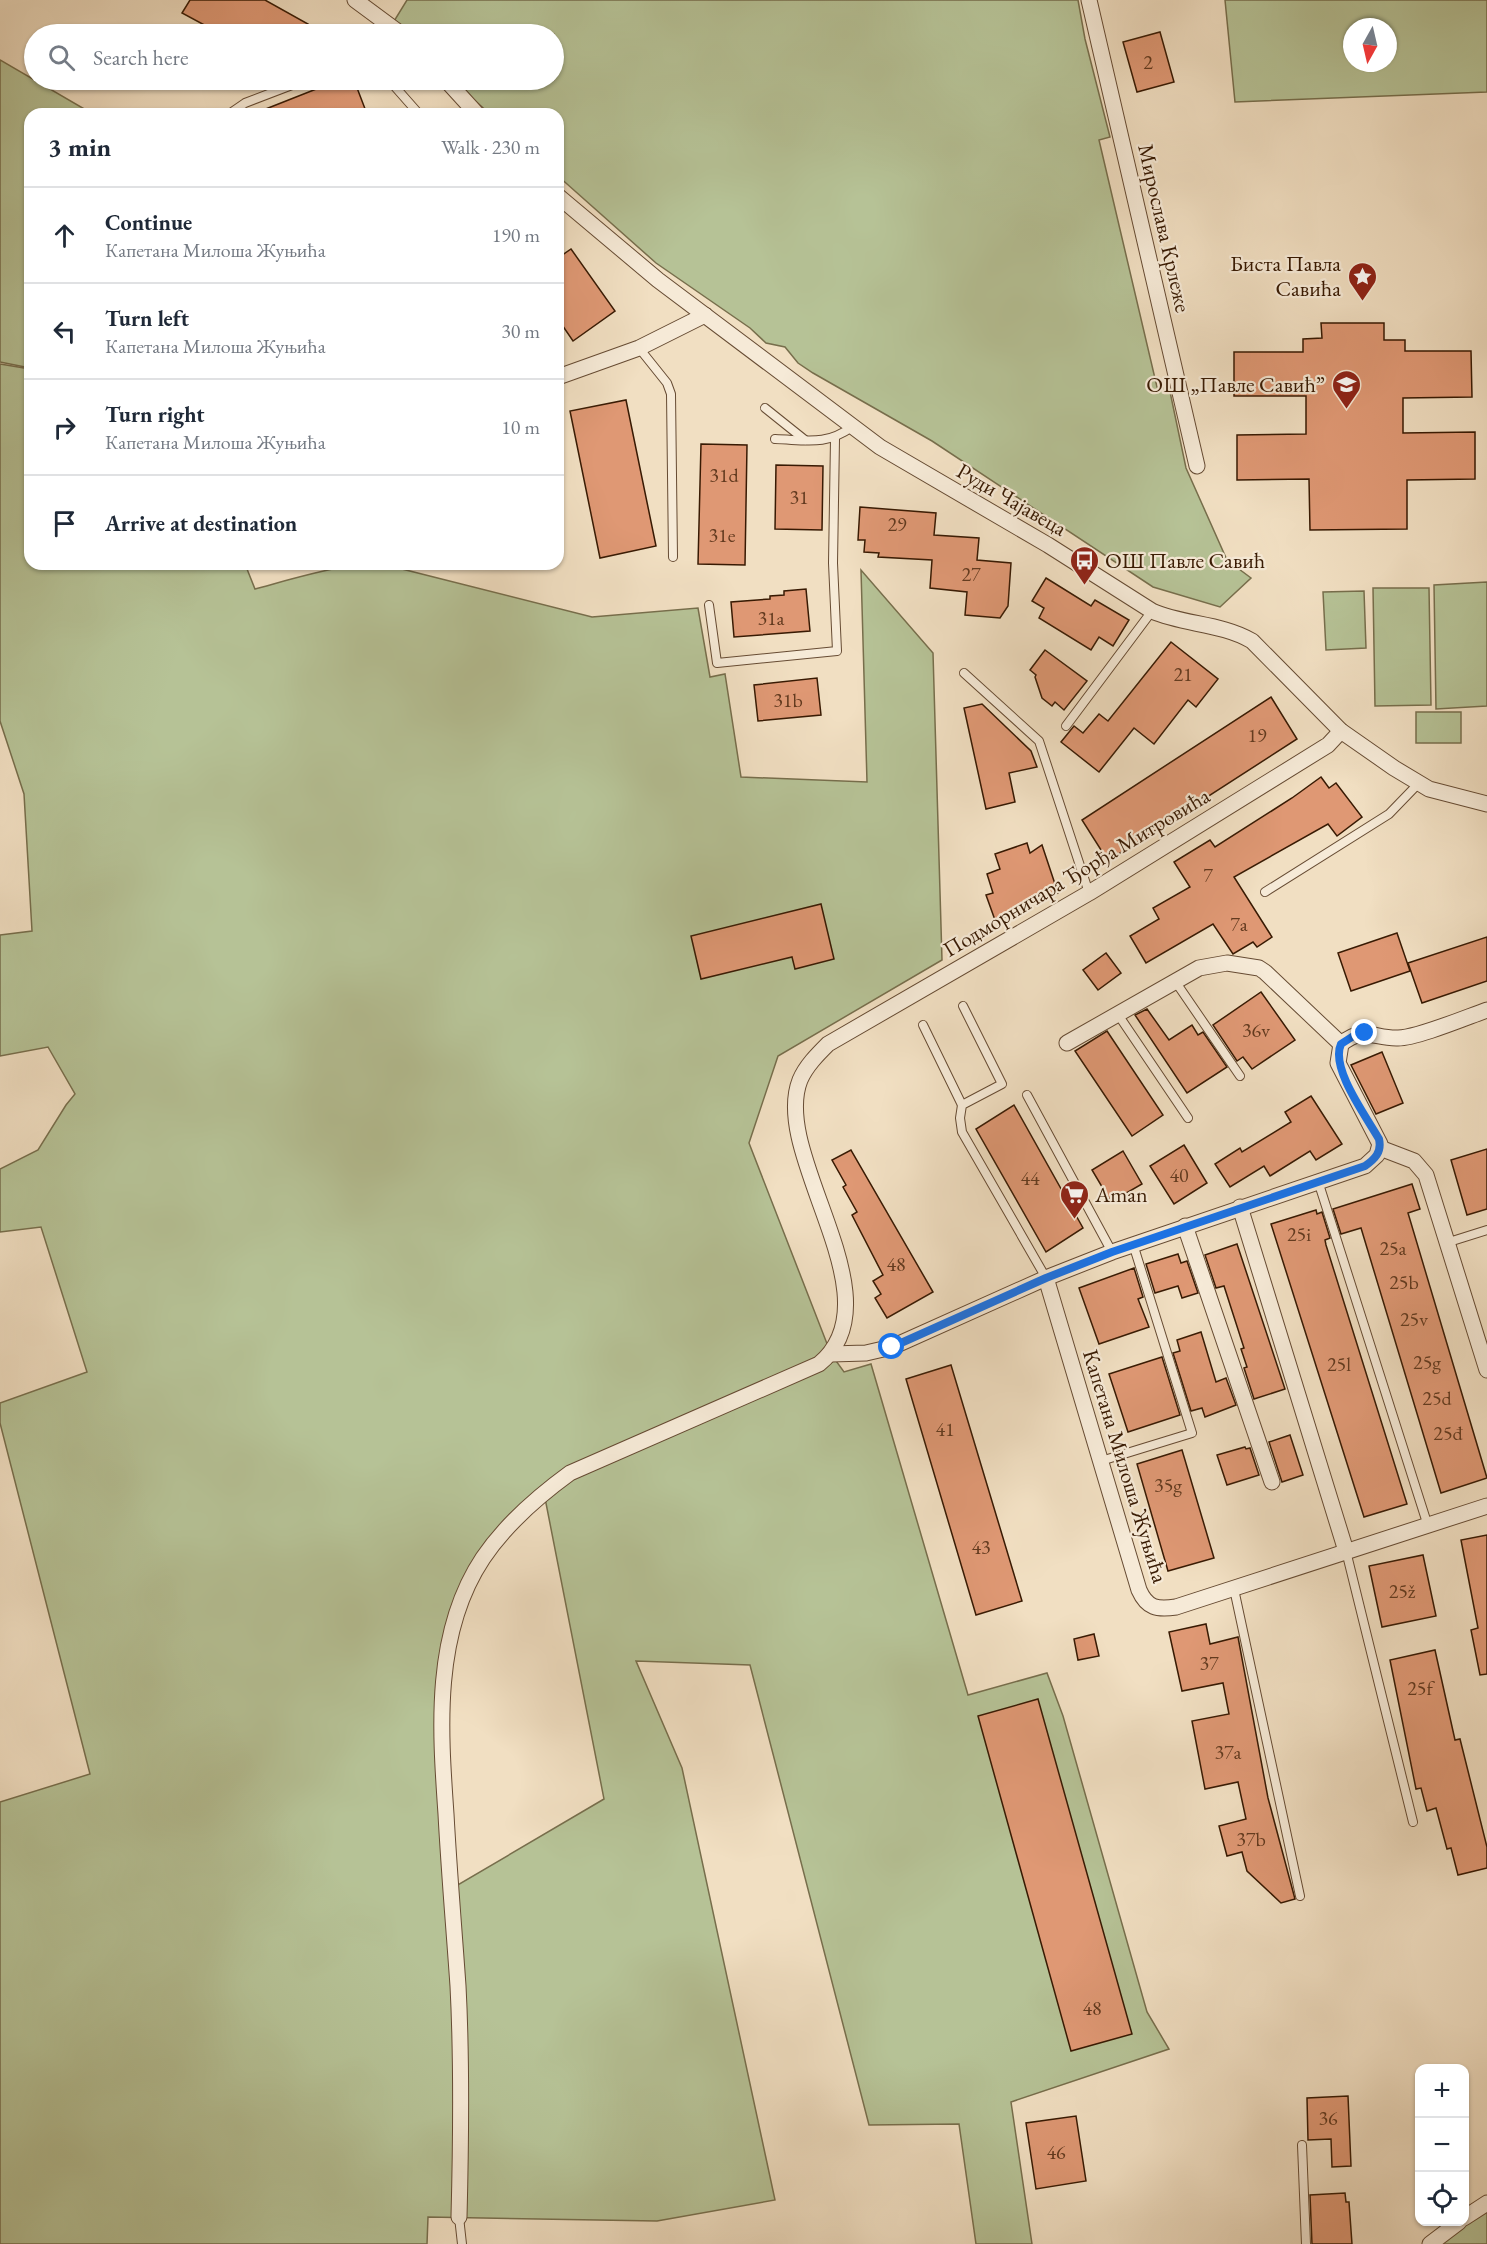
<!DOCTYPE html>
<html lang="en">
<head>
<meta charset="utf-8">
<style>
	:root { --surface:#fff; --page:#f6f6f7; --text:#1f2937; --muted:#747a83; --line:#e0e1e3 }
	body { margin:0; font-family:"EB Garamond",serif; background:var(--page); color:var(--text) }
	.controls { position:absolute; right:18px; bottom:18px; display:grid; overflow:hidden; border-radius:12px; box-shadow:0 2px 4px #0004 }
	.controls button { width:54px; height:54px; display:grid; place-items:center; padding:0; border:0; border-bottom:2px solid var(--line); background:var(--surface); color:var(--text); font:30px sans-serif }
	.compass { position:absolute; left:1343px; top:18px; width:54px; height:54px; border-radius:50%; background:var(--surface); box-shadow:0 2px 4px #0004; rotate:188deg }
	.stop { position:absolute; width:18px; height:18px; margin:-14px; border:4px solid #1a73e8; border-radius:50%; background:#fff }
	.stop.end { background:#1a73e8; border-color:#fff; box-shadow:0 2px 6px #0008 }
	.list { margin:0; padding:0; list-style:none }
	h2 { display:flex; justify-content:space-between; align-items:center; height:78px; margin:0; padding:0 24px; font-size:26px }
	h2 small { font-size:20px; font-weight:400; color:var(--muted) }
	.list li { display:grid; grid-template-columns:39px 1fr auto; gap:18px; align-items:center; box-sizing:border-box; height:96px; padding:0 24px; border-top:2px solid var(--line) }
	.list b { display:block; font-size:22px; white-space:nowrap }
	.list p { margin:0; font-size:20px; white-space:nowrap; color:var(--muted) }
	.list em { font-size:20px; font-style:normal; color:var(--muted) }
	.icon { flex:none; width:33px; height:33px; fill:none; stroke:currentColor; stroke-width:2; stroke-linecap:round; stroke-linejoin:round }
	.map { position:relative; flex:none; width:1487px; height:2244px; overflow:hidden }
	.search { position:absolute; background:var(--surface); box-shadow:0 2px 4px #0004; left:24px; top:24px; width:540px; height:66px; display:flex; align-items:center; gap:15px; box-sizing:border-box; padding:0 21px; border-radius:33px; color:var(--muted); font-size:22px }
	.panel { position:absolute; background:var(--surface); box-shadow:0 2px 4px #0004; left:24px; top:108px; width:540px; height:462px; border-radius:18px }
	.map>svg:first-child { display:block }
	.green { fill:#b6c296; stroke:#776e4c; stroke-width:1.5; fill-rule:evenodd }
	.building { fill:#df9874; stroke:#381a03; stroke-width:1.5 }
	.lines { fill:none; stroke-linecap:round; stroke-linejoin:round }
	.service-casing { stroke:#664b33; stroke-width:10 }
	.minor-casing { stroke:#664b33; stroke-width:17 }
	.service { stroke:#f6ead7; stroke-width:8 }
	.minor { stroke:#f6ead7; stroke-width:15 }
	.route { stroke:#1a73e8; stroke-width:8 }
	.labels { text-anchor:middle; stroke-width:4.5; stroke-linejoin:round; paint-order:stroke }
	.number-label { font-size:20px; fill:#623a1f }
	.street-label { font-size:22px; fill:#381a03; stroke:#f6ead7 }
	.poi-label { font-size:22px; fill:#381a03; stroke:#f6ead7; text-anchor:end }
</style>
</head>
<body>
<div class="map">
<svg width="1487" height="2244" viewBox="0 0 1487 2244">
	<rect width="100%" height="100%" fill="#f1dfc2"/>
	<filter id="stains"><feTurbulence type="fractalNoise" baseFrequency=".00333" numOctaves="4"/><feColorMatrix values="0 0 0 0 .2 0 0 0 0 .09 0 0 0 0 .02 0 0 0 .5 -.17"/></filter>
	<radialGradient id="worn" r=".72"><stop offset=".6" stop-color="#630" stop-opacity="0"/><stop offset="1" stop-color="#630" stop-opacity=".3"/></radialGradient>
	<g class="green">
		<path d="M407,0H1078L1085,39L1110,137L1099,140L1157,387H1169L1186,468L1227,560L1251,578L1220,607L1153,587L932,441L813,373L798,363L785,347L766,343L750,328L656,263L558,176V114H490L452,80H554V34H401L391,26Z"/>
		<path d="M1225,0H1487V92L1235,102ZM1352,27H1388V63H1352Z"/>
		<path d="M0,60L93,114H30V368L0,362Z"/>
		<path d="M0,364L30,369V564H245L255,589C283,582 376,552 398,568L592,617L698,608L710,677L725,674L741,777L867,782L861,570L933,653L942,960L778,1056L749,1143L831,1354L844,1372L871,1364L968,1695L1047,1673L1063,1716L1147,2012L1169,2049L1011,2102L1032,2244H976L959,2124L869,2125L750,1665L636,1661L682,1768L775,2200L657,2221L428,2217L427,2244H0V1802L90,1774L0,1423V1403L87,1372L41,1227L0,1232V1169L38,1150L66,1105L75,1094L48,1047L0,1056V935L32,931L24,794L0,721ZM544,1493L604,1799L451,1889L444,1675L482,1559Z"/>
		<path d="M1487,582V706L1436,709L1434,585Z"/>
		<path d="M1373,588H1429L1431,705L1375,706Z"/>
		<path d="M1364,591L1366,648L1326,650L1323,592Z"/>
		<rect x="1416" y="712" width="45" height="31"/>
		<path d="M1487,2203V2244H1432Z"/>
	</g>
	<g class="building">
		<path d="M190,0H265L308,24L302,34H221L182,13Z"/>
		<path d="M1160,32L1174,82L1137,92L1123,42Z"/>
		<path d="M339,80H354L367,114H253Z"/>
		<path d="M571,249L615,311L573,341L558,319V258Z"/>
		<path d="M1321,323H1384V340H1405V351H1471L1472,397L1403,398V433L1475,432V479L1407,480V529L1310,530L1309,479L1237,480V435L1306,434V396H1234V352H1303V339L1322,338Z"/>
		<path d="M626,400L656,546L600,558L570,411Z"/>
		<path d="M701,444L747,445L745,565L698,564Z"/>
		<path d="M776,465L823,466L822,530L775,529Z"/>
		<path d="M860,507L936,513L934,535L979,538L977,560L1011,563L1008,606L1000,618L965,615L967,592L930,588L932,560L878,557L879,553L864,552L865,540H858Z"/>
		<path d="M1046,578L1091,606L1095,600L1129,620L1113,646L1099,637L1091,650L1039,618L1044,608L1032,601Z"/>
		<path d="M806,589L810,631L734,637L731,602L770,599V596L784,595V591Z"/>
		<path d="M1171,642L1218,679L1196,707L1188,700L1154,744L1134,728L1099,772L1061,742L1074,726L1083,733L1099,714L1108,721Z"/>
		<path d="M1045,650L1087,681L1064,710L1055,702L1052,706L1042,698L1035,677L1036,675L1030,670Z"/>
		<path d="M817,678L821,715L758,721L754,685Z"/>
		<path d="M1271,697L1297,739L1108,861L1082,820Z"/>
		<path d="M982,704L1031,751L1037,767L1009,773L1015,802L986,809L964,708Z"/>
		<path d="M1321,777L1329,788L1336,783L1362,817L1337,836L1328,824L1234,877L1272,937L1257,947L1253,942L1233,954L1213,924L1146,963L1130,936L1159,919L1153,908L1190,887L1174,862L1210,840L1215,847L1292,798Z"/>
		<path d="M1027,843L1030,853L1042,845L1058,893L1029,903L1030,908L995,920L986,895L993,893L987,874L1000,869L995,854Z"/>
		<path d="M821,904L834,959L795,969L792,957L701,979L691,936Z"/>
		<path d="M1397,933L1410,971L1351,991L1338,953Z"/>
		<path d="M1487,937V981L1422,1003L1408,963Z"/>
		<path d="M1106,953L1121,973L1098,990L1083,970Z"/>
		<path d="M1261,992L1295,1040L1252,1069L1243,1057L1237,1061L1213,1025Z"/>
		<path d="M1147,1009L1169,1040L1192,1025L1198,1035L1203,1032L1227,1067L1187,1093L1135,1015Z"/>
		<path d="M1107,1031L1163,1115L1132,1136L1075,1051Z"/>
		<path d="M1382,1052L1403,1103L1376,1114L1351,1065Z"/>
		<path d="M1311,1096L1342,1144L1316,1160L1310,1151L1270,1176L1264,1166L1230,1187L1215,1164L1240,1148L1242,1152L1291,1122L1285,1112Z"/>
		<path d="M1014,1105L1083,1228L1046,1252L976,1129Z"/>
		<path d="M1184,1145L1207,1183L1174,1204L1150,1166Z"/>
		<path d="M1487,1149V1209L1467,1215L1451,1160Z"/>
		<path d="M851,1150L933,1292L887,1318L875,1298L881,1294L873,1281L883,1275L852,1215L857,1212L843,1187L846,1185L832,1160Z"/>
		<path d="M1123,1151L1142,1184L1111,1202L1092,1170Z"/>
		<path d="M1412,1184L1420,1209L1408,1213L1487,1478L1441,1493L1361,1228L1341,1234L1333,1209Z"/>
		<path d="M1316,1210L1317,1214L1322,1212L1330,1238L1325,1240L1326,1245L1407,1504L1364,1517L1271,1224Z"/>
		<path d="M1237,1244L1285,1389L1254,1399L1244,1368L1247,1367L1241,1349L1244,1348L1224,1286L1216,1288L1205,1255Z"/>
		<path d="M1178,1254L1181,1263L1187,1261L1198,1293L1182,1298L1178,1286L1155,1293L1146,1264Z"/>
		<path d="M1134,1268L1143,1297L1138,1299L1149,1327L1099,1344L1079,1288Z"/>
		<path d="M1201,1332L1216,1382L1226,1378L1236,1405L1205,1417L1202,1408L1191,1411L1173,1353L1180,1351L1177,1340Z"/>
		<path d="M1162,1357L1180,1415L1128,1432L1109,1374Z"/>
		<path d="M951,1365L1022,1601L976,1615L906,1379Z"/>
		<path d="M1290,1435L1303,1475L1282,1482L1269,1442Z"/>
		<path d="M1245,1447L1246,1449L1250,1448L1259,1475L1227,1485L1217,1455Z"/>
		<path d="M1182,1450L1214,1558L1168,1571L1137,1464Z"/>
		<path d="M1487,1535V1674L1480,1675L1471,1630L1478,1628L1461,1540Z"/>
		<path d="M1423,1555L1436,1616L1382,1627L1369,1566Z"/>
		<path d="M1206,1624L1210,1644L1238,1637L1268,1798L1295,1899L1281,1903L1247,1871L1242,1852L1227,1856L1219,1826L1246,1819L1238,1782L1205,1789L1192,1721L1229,1714L1223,1683L1182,1691L1169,1632Z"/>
		<path d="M1094,1634L1099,1656L1078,1660L1074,1639Z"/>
		<path d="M1435,1650L1455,1740L1460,1739L1487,1847V1868L1458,1875L1451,1848L1447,1849L1436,1808L1427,1811L1421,1788L1416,1789L1390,1660Z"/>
		<path d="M1038,1699L1132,2034L1071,2051L978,1716Z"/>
		<path d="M1348,2096L1351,2166L1332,2167L1331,2139L1308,2140L1307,2098Z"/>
		<path d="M1076,2116L1086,2181L1036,2189L1026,2123Z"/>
		<path d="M1345,2193L1346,2202H1349L1352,2244H1312L1310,2195Z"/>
	</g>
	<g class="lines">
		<defs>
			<g id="service">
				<path d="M389,80L419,114"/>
				<path d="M229,114L245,103L305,80"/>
				<path d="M639,348L667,383L671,394L673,557"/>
				<path d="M765,408L805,440"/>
				<path d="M775,439C807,440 825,446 852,427"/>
				<path d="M709,605L717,663L837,651L833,563L835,439"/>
				<path d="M964,673L1039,741L1089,893"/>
				<path d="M1066,726L1152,611"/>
				<path d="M1265,892L1389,814L1418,784"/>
				<path d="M1175,981L1240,1076"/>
				<path d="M963,1006L1002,1084L962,1105L960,1118L962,1132L1046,1278"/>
				<path d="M1117,1013L1188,1118"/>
				<path d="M923,1025L962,1105"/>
				<path d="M1027,1095L1112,1252"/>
				<path d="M1318,1181L1428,1526"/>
				<path d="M1449,1242L1487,1230"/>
				<path d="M1101,1461L1192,1433L1133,1244"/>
				<path d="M1346,1551L1413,1822"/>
				<path d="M1234,1589L1300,1896"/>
				<path d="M1302,2145L1306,2244"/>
				<path d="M459,2217L462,2244"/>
			</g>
			<g id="minor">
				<path d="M355,0L401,34"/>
				<path d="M1089,0L1197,466"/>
				<path d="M446,80L477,114"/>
				<path d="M558,196L658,280L880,447L1048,545L1152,611C1184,625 1221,623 1252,641L1341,731L1394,768L1429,789L1487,804"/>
				<path d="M558,377L639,348L705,315"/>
				<path d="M1067,1043L1199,968L1227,963L1259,968L1265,972L1341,1044"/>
				<path d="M1380,1148L1414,1161L1426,1175L1487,1370"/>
				<path d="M1240,1207L1346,1551"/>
				<path d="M1185,1226L1272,1482"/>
				<path d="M1046,1278L1139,1590C1147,1608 1157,1610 1176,1607L1487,1506"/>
				<path d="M831,1354L866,1353L892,1347L1046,1278L1112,1252L1365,1166L1377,1155L1380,1144L1338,1063L1341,1044C1364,1025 1374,1039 1398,1038C1417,1038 1467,1017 1487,1010"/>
				<path d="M459,2217C461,2140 462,2062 458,1986C454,1928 449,1871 446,1814C440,1729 433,1633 483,1558C506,1524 537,1497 570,1473L819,1364C899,1298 770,1156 800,1080C806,1066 817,1055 828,1044L1089,893L1328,745L1341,731"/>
				<path d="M1464,2218L1487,2203"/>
				<path d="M1430,2244L1459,2222"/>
			</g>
		</defs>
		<use href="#service" class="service-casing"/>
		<use href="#minor" class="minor-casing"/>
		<use href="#service" class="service"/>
		<use href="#minor" class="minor"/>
	</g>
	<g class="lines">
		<path class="route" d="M892,1347L1046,1278L1112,1252L1365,1166C1375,1159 1382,1152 1379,1139C1366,1116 1330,1068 1341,1044L1355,1035L1365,1033"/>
	</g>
	<defs>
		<symbol id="sight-pin" viewBox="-11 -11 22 30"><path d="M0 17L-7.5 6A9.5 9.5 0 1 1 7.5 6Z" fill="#8f2418" stroke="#f6ead7"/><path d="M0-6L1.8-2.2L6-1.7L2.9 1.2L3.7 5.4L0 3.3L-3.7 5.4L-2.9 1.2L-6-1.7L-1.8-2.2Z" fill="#fff"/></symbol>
		<symbol id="school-pin" viewBox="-11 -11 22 30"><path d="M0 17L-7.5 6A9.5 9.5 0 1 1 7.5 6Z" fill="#8f2418" stroke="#f6ead7"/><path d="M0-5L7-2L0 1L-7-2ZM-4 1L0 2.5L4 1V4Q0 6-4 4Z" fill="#fff"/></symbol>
		<symbol id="bus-pin" viewBox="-11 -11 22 30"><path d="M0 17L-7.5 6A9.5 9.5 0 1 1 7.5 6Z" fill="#8f2418" stroke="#f6ead7"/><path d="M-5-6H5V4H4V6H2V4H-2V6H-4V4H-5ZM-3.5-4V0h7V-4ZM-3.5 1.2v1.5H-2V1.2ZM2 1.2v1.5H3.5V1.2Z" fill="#fff"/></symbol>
		<symbol id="supermarket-pin" viewBox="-11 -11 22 30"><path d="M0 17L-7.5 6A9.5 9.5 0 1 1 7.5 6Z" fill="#8f2418" stroke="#f6ead7"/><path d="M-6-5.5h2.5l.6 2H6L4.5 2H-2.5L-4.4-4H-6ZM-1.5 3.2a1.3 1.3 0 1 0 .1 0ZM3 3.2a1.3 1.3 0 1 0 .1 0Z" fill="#fff"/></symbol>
	</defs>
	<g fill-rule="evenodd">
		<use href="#sight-pin" x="1346" y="260" width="33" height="45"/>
		<use href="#school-pin" x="1330" y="368" width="33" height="45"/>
		<use href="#bus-pin" x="1068" y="544" width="33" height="45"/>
		<use href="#supermarket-pin" x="1058" y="1178" width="33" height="45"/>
	</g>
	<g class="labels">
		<g class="number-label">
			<text x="1148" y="69">2</text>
			<text x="724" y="482">31d</text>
			<text x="799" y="504">31</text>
			<text x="897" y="531">29</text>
			<text x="722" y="542">31e</text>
			<text x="971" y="581">27</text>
			<text x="771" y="625">31a</text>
			<text x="1183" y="681">21</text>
			<text x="788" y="707">31b</text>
			<text x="1257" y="742">19</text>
			<text x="1208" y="882">7</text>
			<text x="1239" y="931">7a</text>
			<text x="1256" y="1037">36v</text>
			<text x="1179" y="1182">40</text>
			<text x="1030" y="1185">44</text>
			<text x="1299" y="1241">25i</text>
			<text x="1393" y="1255">25a</text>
			<text x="896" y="1271">48</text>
			<text x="1404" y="1289">25b</text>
			<text x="1414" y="1326">25v</text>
			<text x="1427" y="1369">25g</text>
			<text x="1339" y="1371">25l</text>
			<text x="1437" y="1405">25d</text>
			<text x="945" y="1436">41</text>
			<text x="1448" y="1440">25đ</text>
			<text x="1168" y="1492">35g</text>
			<text x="981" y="1554">43</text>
			<text x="1402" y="1598">25ž</text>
			<text x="1209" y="1670">37</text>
			<text x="1420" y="1695">25f</text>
			<text x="1228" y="1759">37a</text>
			<text x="1251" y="1846">37b</text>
			<text x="1092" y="2015">48</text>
			<text x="1328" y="2125">36</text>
			<text x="1056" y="2159">46</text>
		</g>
		<g class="street-label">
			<text transform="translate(1165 228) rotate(77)" y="8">Мирослава Крлеже</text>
			<text transform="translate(1012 499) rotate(30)" y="8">Руди Чајавеца</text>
			<text transform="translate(1076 872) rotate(-31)" y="8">Подморничара Ђорђа Митровића</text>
			<text transform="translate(1126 1466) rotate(73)" y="8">Капетана Милоша Жуњића</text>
		</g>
		<g class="poi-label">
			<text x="1341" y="271">Биста Павла<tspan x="1341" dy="25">Савића</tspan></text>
			<text x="1325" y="392">ОШ „Павле Савић”</text>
			<text x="1105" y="568" text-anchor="start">ОШ Павле Савић</text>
			<text x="1095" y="1202" text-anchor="start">Aman</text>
		</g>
	</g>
	<rect width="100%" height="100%" filter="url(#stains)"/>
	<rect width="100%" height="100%" fill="url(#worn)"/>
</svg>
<div class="controls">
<button>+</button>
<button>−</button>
<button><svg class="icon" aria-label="locate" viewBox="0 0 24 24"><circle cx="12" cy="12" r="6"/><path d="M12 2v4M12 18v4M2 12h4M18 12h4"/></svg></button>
</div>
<svg class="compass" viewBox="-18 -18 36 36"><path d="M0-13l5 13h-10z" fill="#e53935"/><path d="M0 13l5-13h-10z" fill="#747a83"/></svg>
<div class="stop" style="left:892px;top:1347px"></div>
<div class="stop end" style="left:1365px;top:1033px"></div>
<div class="search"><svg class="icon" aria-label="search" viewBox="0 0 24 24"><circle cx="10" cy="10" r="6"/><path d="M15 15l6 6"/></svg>Search here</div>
<section class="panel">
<h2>3 min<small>Walk · 230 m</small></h2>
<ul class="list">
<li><svg class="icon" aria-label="ahead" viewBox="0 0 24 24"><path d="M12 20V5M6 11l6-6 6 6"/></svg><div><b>Continue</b><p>Капетана Милоша Жуњића</p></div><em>190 m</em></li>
<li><svg class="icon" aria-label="left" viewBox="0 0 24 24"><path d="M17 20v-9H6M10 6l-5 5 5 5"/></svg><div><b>Turn left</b><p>Капетана Милоша Жуњића</p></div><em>30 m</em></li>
<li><svg class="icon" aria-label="right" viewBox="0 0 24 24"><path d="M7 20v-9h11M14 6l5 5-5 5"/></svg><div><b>Turn right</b><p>Капетана Милоша Жуњића</p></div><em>10 m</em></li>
<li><svg class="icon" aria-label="arrive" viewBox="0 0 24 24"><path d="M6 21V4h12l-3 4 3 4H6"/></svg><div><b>Arrive at destination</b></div></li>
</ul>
</section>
</div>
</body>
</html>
